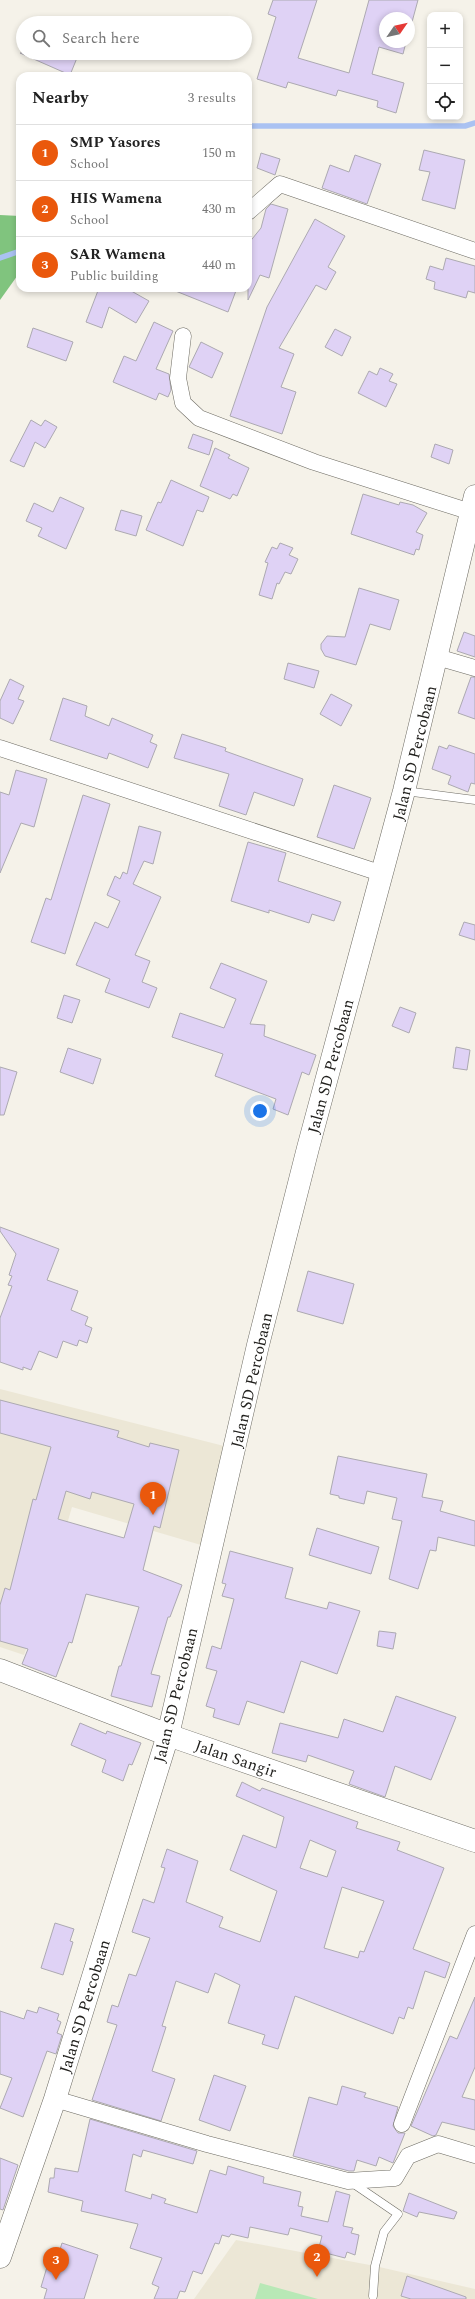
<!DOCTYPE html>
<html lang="en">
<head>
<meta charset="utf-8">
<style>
	:root { --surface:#fff; --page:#f6f6f6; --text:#222; --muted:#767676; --line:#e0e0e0; --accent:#ea580c }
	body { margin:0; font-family:Spectral,serif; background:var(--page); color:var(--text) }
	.controls { position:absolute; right:12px; top:12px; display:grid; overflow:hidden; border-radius:8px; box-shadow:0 2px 6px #0003 }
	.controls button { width:36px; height:36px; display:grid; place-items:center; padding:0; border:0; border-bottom:1px solid var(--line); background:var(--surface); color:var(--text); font:20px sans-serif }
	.compass { position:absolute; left:379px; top:12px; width:36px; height:36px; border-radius:50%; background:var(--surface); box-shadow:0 2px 6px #0003; rotate:56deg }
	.you { position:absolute; left:260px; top:1111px; width:14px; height:14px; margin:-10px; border:3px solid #fff; border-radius:50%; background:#1a73e8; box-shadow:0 0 0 6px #1a73e833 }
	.badge { display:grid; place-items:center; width:26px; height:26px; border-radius:50%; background:var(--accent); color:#fff; font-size:13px; font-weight:700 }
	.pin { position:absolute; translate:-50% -33px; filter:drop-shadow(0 1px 2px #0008) }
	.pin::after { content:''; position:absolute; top:21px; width:14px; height:12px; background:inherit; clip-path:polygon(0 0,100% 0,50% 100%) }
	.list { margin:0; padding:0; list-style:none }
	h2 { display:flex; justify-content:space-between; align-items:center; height:52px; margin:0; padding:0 16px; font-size:17px }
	h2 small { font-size:13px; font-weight:400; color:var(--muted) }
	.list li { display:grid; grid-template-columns:26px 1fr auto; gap:12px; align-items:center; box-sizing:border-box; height:56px; padding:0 16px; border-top:1px solid var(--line) }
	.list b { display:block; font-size:15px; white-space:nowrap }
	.list p { margin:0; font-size:13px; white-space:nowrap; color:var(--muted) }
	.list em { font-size:13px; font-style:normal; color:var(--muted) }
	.icon { flex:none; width:22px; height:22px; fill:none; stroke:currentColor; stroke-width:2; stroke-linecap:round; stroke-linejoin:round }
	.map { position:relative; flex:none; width:475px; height:2299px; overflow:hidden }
	.search { position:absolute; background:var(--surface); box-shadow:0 2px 6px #0003; left:16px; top:16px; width:236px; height:44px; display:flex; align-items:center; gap:10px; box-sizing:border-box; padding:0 14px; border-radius:22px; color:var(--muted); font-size:15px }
	.panel { position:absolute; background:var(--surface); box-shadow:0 2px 6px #0003; left:16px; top:72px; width:236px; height:220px; border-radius:12px }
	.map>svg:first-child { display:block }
	.built { fill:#ece7d6 }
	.green { fill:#b8e8b6 }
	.forest { fill:#80c47e }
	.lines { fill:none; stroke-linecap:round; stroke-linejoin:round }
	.stream { stroke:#aac2f2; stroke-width:5.5 }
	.building { fill:#dfd2f5; stroke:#aca9b1; fill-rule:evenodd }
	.lane-casing { stroke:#6d6b63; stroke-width:9 }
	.street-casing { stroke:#6d6b63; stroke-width:17 }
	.secondary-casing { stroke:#6d6b63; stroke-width:23 }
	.lane { stroke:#fff; stroke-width:8 }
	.street { stroke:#fff; stroke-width:16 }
	.secondary { stroke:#fff; stroke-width:22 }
	.labels { text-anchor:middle; stroke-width:3; stroke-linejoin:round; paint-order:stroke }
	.street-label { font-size:16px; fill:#22211e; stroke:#fff }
</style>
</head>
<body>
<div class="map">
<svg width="475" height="2299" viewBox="0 0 475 2299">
	<rect width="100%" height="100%" fill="#f5f2e9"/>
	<g class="built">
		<path d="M0,1389L224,1446L201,1545L72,1507L51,1579L24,1655L0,1647Z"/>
		<path d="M236,2240L375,2266L475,2289V2299H194Z"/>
	</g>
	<path class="green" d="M260,2283L318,2299H255Z"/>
	<path class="forest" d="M0,215L20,216V272L0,300Z"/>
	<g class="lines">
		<g class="stream">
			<path d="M248,126H465L475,123"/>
			<path d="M0,258L20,251"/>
		</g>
	</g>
	<g class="building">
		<path d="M273,0H317L298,58L349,73L369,0H418L409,33V18H385V42H406L403,54L379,47L372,74L404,83L396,113L377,107L378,101L338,90L336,96L288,82L286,88L257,79L276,17L268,14Z"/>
		<path d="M20,53H79L70,75Z"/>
		<path d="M424,150L465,160L455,209L422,200L430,172L419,170Z"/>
		<path d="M261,153L280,159L275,175L257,168Z"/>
		<path d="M355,155L381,164L367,204L322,188L330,165L349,172Z"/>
		<path d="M271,204L288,209L269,278L260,275L248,300V244L261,228L266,209Z"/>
		<path d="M315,219L345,236L328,267L336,272L326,290L316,285L279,348L294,354L281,387L296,392L282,434L230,416L267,307Z"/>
		<path d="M446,258L475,266V293L468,291L466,298L434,289L435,282L426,279L430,266L443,270Z"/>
		<path d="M99,288H126L149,301L136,323L109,307L102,328L86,322Z"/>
		<path d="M168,288H237L228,312Z"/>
		<path d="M154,322L173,331L156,369L169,374L171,390L168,397L159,393L156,400L113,382L124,356L136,361Z"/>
		<path d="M33,328L73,342L66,361L27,347Z"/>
		<path d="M335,329L351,337L342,356L325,347Z"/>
		<path d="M201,342L223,353L212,378L189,367Z"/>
		<path d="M380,368L393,374L389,381L397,384L386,407L358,393L369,371L377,375Z"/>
		<path d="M31,420L41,426L45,420L57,427L45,448L35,442L24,467L10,461Z"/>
		<path d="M193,434L213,441L209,455L188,448Z"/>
		<path d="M435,444L453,450L449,464L431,457Z"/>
		<path d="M215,448L230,455L228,458L249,468L237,496L233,494L230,499L200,486Z"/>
		<path d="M171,480L209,497L203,512L197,510L183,546L146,530L158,502L161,503Z"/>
		<path d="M363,494L399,505L400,502L413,505L427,513L416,532L423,535L419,550L416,549L414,555L351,534Z"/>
		<path d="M60,497L84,508L66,549L38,536L42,528L26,521L34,503L53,512Z"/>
		<path d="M121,510L142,516L136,536L115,530Z"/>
		<path d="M280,543L293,548L289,555L298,559L291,574L285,572L279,584L277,583L272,599L259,595L268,563L265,562L272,547L277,549Z"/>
		<path d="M359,588L399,600L390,630L370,624L356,665L325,656L321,649V644L327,636L345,637Z"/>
		<path d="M464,632L475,636V657L457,651Z"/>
		<path d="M288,663L319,671L314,688L284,679Z"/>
		<path d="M471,677H475V719L458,713Z"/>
		<path d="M10,679L24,686L18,699L24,701L13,724L0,718V701Z"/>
		<path d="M331,694L352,705L341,726L320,714Z"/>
		<path d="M63,698L87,706L85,716L109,726L112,718L153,735L150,742L157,745L148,768L109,753L107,759L50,740Z"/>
		<path d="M182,734L226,748L225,751L303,779L294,806L254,792L246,815L219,806L229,774L174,758Z"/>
		<path d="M449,745L475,754V784L471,783L468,792L448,784L451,776L432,769L439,746L447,749Z"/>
		<path d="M16,770L47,779L34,827L21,823L0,873V792L9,795Z"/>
		<path d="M334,785L371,798L354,849L317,837Z"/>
		<path d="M83,795L110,804L65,954L31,942L46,898L51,900Z"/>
		<path d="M139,826L161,832L153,864L144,861L133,884L161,897L135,955L150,961L142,982L157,988L149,1008L105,992L110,979L76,965L95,922L108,928L120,901L107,895L115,876L120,879L123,872L127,874Z"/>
		<path d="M248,842L286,853L278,881L341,902L334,921L312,914L309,923L269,910V913L231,901Z"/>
		<path d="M464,922L475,925V940L459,935Z"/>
		<path d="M221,963L267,981L250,1024L265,1025L264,1036L316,1055L309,1075L302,1072L288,1115L273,1109L276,1099L215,1076L223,1054L172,1037L180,1013L224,1028L236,999L210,988Z"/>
		<path d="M64,995L80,1000L72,1023L57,1018Z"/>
		<path d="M400,1007L416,1013L409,1033L392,1026Z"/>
		<path d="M456,1047L470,1050L467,1070L453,1068Z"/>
		<path d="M68,1048L101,1059L93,1084L60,1072Z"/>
		<path d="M0,1067L17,1072L4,1115H0Z"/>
		<path d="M0,1227L59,1249L47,1280L78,1291L71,1310L88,1317L85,1325L92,1328L87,1343L79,1340L77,1346L63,1341L57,1358L39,1351L31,1370L23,1367V1370L0,1362V1318L12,1286L8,1285L12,1276L9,1275L16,1254L0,1231Z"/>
		<path d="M308,1271L354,1284L343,1324L297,1311Z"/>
		<path d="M0,1400L119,1431L117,1437L149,1447L150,1443L179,1450L160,1528L154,1526L143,1570L182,1585L170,1617H168L151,1674L160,1676L152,1707L111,1696L119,1666H121L139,1607L86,1594L72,1643L69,1642L56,1677L22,1664L28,1649L0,1641V1605L5,1588L10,1590L33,1499L36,1500L51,1447L0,1433ZM66,1491L90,1499L92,1492L134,1504L124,1538L58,1519Z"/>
		<path d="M338,1456L427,1474L422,1497L443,1501L440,1511L475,1521V1546L438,1537L436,1551L430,1550L418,1589L389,1579L402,1521L392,1519L397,1498L367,1491L364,1504L339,1498V1496L330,1494Z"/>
		<path d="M317,1528L379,1547L371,1574L309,1555Z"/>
		<path d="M230,1551L293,1568L285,1598L327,1609L329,1602L360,1611L337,1674L301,1661L284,1713L247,1701L239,1725L213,1717L215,1709L206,1706L217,1671L206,1668L212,1646L221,1649L234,1599L222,1596L226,1584L222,1583Z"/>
		<path d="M379,1631L396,1633L393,1649L377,1646Z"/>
		<path d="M396,1696L456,1717L431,1780L395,1766L385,1797L349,1784L354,1771L308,1755L306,1762L272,1753L280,1723L338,1738L344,1719L383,1732Z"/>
		<path d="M80,1723L106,1734L107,1731L141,1743L132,1765L129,1764L123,1781L102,1772L106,1760L71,1745Z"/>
		<path d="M242,1782L260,1791L262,1788L358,1822L356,1828L400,1842L397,1850L444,1868L413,1949L450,1963L445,1978L425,1971L413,2009L408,2007L404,2019L399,2017L393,2034L295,1996L278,2049L262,2044L265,2035L228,2023L240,1985L215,1973L208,1993L176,1981L163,2023L162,2026L166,2027L152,2071L175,2079L161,2121L92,2100L117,2025L107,2022L112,2005L118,2007L129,1974L136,1976L150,1938L132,1932L143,1899L154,1903L165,1868L161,1867L167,1849L198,1861L186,1902L223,1917L219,1927L260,1942L277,1891L230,1870L243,1835L276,1848L284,1817L236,1796ZM310,1840L336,1851L327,1877L300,1868ZM342,1887L384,1901L364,1952L360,1951L358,1958L324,1948Z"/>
		<path d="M55,1923L74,1929L70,1941L73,1942L63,1975L41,1968Z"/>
		<path d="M475,1997V2067L462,2097L475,2100V2130L442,2122L436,2135L433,2136L411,2126L450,2036L457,2039Z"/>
		<path d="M39,2007L59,2014L57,2020L61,2022L57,2033L62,2035L56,2054L47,2051L23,2117L0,2108L12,2078L0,2074V2011L24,2019L27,2010L37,2013Z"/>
		<path d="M214,2075L246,2086L230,2131L199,2120Z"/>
		<path d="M342,2086L366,2093L364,2097L398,2107L393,2126L398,2133H405L393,2163L379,2157L376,2166L357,2160L354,2171H349L293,2156L309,2097L337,2105Z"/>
		<path d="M90,2119L197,2151L193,2164L143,2150L141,2157L133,2154L125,2191L151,2199L152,2194L166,2199L164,2203L197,2213L210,2170L226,2175L228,2166L264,2177L263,2183L301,2192L298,2206L303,2207L301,2216L328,2222L336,2191L350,2195L343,2226L353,2228L351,2233L359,2235L355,2255L347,2252L345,2258L318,2251L322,2236L290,2228L288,2235L250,2227L248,2238L231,2234L229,2237L222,2235L219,2244L215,2243L202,2274L193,2271L185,2292L180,2291L177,2299H154L159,2287L152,2284L162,2258L130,2248L138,2224L81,2211L83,2201L48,2192L50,2178H54L55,2168L78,2172Z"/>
		<path d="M0,2158L18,2165L3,2210L0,2209Z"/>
		<path d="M409,2193L457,2212L454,2219L419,2212L417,2217L403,2211Z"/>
		<path d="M62,2243L98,2255L84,2299H44L47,2289L41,2287L47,2267L54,2269Z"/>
		<path d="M407,2276L466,2297V2299H411L401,2296Z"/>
	</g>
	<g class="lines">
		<defs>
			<g id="lane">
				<path d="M405,791L475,800"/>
				<path d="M351,2182L398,2214L384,2232L375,2266L373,2296"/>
			</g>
			<g id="street">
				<path d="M248,212L280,184L475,251"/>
				<path d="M183,336L178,378L183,403L199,418L314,462L471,512"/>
				<path d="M437,657L475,668"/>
				<path d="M0,748L383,874"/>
				<path d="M55,2099L207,2144L348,2181L395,2178L408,2156L438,2144L475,2155"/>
				<path d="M402,2124L475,1934"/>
			</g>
			<g id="secondary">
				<path d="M0,1670L168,1735L475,1841"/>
				<path d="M0,2257L55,2099L168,1735L258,1345L308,1148L404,791L475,496"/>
			</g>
		</defs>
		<use href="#lane" class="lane-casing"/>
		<use href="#street" class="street-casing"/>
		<use href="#secondary" class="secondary-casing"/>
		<use href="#lane" class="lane"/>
		<use href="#street" class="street"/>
		<use href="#secondary" class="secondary"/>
	</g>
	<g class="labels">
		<g class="street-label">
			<text transform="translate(414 753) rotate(-76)" y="6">Jalan SD Percobaan</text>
			<text transform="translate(330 1066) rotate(-75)" y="6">Jalan SD Percobaan</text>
			<text transform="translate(251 1380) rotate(-77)" y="6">Jalan SD Percobaan</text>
			<text transform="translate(175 1695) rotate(-76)" y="6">Jalan SD Percobaan</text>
			<text transform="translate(236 1758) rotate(19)" y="6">Jalan Sangir</text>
			<text transform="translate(84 2006) rotate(-73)" y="6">Jalan SD Percobaan</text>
		</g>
	</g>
</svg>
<div class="controls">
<button>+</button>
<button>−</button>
<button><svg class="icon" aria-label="locate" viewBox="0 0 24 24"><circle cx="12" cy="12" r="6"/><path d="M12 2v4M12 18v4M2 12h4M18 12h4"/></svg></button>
</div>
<svg class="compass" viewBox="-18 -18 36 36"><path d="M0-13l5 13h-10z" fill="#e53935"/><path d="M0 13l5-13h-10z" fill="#767676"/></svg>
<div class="you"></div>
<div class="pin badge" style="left:153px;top:1515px">1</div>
<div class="pin badge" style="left:317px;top:2277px">2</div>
<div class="pin badge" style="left:56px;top:2280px">3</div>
<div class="search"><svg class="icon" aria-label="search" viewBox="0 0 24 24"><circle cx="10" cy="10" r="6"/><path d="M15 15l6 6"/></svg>Search here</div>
<section class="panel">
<h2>Nearby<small>3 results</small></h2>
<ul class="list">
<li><span class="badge">1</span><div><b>SMP Yasores</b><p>School</p></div><em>150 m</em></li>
<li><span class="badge">2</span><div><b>HIS Wamena</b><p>School</p></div><em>430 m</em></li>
<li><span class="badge">3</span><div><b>SAR Wamena</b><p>Public building</p></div><em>440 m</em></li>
</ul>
</section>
</div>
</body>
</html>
